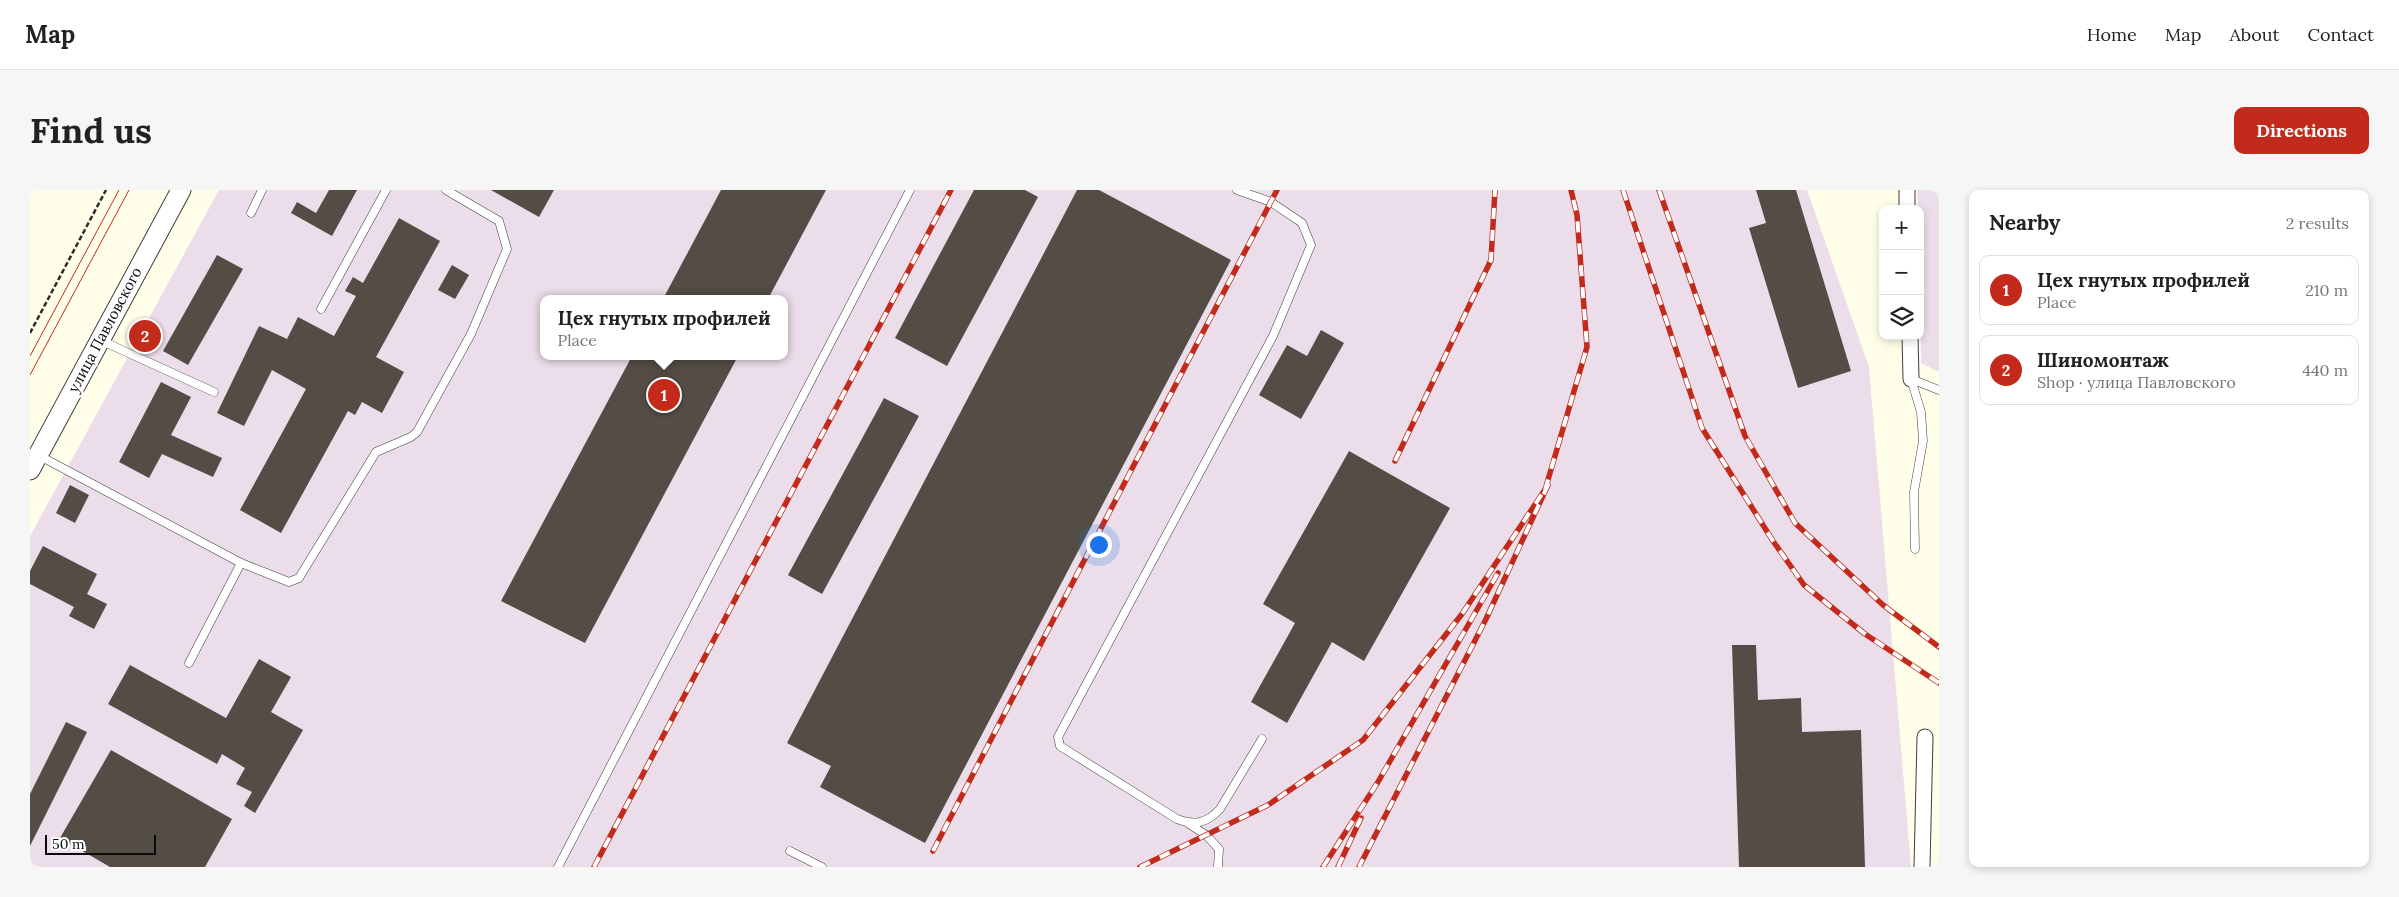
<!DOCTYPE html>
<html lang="en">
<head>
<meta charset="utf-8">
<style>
	:root { --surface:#fff; --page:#f6f6f6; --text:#222; --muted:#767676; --line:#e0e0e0; --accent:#c22b1b }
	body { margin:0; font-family:Lora,serif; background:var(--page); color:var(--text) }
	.controls { position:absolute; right:15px; top:15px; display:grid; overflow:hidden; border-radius:10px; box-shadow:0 2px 8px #0003 }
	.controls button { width:45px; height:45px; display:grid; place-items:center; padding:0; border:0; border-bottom:1px solid var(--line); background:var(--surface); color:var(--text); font:25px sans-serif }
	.scale { position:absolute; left:15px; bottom:12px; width:111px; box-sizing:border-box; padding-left:5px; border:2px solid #0a0a0a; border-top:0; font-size:14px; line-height:18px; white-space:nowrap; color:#0a0a0a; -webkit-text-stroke:4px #fff; paint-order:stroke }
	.you { position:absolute; left:1068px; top:354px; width:18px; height:18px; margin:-12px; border:4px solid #fff; border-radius:50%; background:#1a73e8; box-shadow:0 0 0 8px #1a73e833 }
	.badge { display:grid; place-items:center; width:32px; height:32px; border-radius:50%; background:var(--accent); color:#fff; font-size:16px; font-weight:700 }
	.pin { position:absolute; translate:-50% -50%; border:2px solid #fff; box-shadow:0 1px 5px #0006 }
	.popup { position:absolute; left:510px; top:105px; width:248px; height:65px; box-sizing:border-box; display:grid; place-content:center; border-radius:10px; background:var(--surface); filter:drop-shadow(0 1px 4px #0005); font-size:16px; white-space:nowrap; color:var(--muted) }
	.popup b { font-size:19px; color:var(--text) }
	.popup::after { content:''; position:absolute; left:50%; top:100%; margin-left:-10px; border:10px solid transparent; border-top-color:var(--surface) }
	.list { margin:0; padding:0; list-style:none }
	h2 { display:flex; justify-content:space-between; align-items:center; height:65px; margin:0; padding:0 20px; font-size:21px }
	h2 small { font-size:16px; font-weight:400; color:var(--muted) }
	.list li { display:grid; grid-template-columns:32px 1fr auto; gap:15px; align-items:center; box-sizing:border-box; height:70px; margin:0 10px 10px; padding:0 10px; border:1px solid var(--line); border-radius:10px }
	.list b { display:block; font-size:19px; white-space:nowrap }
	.list p { margin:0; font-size:16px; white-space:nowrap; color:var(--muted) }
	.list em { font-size:16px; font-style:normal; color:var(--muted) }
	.icon { flex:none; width:28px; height:28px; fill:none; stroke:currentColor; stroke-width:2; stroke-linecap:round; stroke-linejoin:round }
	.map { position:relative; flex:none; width:1909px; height:677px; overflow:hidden; border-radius:10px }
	header { display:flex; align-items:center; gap:30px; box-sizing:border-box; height:70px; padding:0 25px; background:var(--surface); border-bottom:1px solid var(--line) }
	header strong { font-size:24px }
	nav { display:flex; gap:28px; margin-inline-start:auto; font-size:18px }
	.intro { display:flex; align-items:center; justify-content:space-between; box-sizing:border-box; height:120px; padding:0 30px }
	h1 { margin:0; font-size:35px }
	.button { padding:12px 22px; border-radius:10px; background:var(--accent); color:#fff; font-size:18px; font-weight:700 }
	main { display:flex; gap:30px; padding:0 30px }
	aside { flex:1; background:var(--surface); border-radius:10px; box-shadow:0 2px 8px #0003 }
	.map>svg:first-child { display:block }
	.industrial { fill:#ebddea; fill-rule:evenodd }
	.building { fill:#544d46 }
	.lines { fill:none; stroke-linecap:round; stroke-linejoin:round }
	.service-casing { stroke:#3d3d3d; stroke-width:9 }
	.minor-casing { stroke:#3d3d3d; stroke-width:17 }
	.tertiary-casing { stroke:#3d3d3d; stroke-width:21 }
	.path { stroke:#2c2c2c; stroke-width:2.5; stroke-dasharray:5 2.5; stroke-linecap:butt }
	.service { stroke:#fff; stroke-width:8 }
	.minor { stroke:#fff; stroke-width:15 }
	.tertiary { stroke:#fff; stroke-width:19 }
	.tram { stroke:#c22b1b; stroke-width:1 }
	.rail-casing { stroke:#c22b1b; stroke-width:5.5 }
	.rail { stroke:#fff; stroke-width:4; stroke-dasharray:11; stroke-linecap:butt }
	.labels { text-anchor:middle; stroke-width:5; stroke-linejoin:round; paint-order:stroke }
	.street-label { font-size:15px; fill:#0a0a0a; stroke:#fff }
</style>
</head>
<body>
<header>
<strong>Map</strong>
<nav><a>Home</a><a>Map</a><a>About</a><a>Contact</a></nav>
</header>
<div class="intro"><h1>Find us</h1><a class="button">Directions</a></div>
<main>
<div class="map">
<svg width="1909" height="677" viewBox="0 0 1909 677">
	<rect width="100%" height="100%" fill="#fffee8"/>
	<g class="industrial">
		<path d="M189,0H1777L1839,177L1881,677H0V346ZM514,109H754V166H514Z"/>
		<path d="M1887,0H1909V182L1891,173L1890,19H1888Z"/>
	</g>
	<g class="building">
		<path d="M299,0H327L302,46L261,23L267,12L286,23Z"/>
		<path d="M461,0H524L509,27Z"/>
		<path d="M691,0H796L738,109H633Z"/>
		<path d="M944,0H995L1008,7L917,176L865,148Z"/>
		<path d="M1047,0H1069L1201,70L895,653L790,597L801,576L757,553Z"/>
		<path d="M1726,0H1766L1821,181L1768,198L1719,38L1736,33Z"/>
		<path d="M369,28L410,51L346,167L374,182L352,223L332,212L325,225L318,221L251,343L210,320L276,199L242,180L214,236L187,223L229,136L257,149L268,127L304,146L326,106L315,101L323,87L333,93Z"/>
		<path d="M187,65L213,79L158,175L133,161Z"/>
		<path d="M422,75L439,85L425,109L408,100Z"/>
		<path d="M112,137L124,144L118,156L105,149Z"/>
		<path d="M1291,140L1314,153L1271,229L1229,205L1257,155L1277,166Z"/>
		<path d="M602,166H708L555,453L471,411Z"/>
		<path d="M131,192L161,207L141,245L192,268L183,287L132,264L119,288L89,272Z"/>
		<path d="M854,208L889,226L792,404L758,385Z"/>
		<path d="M1319,261L1420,318L1334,471L1302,452L1257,533L1221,512L1265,433L1233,414Z"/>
		<path d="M40,295L59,305L45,333L26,323Z"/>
		<path d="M13,356L67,384L57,404L77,414L64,439L39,426L44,417L0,394V381Z"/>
		<path d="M1702,455H1726L1728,510L1771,508L1772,542L1831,540L1835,677H1709Z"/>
		<path d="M229,469L261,487L241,522L273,540L225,623L214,616L222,602L206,594L215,578L192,564L187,574L78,514L100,475L196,528Z"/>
		<path d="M36,532L57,542L0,656V604Z"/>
		<path d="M81,560L202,629L175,677H80L30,648Z"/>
	</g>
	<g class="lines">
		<defs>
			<g id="service">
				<path d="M1207,0L1241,12L1272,33L1281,55L1243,146L1028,547L1030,556L1147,629C1165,636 1177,633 1190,619L1232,549"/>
				<path d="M221,23L232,0"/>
				<path d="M291,119L356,0"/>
				<path d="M70,150L184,202"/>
				<path d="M1881,189L1891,222L1893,251L1884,302L1885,359"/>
				<path d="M1881,189L1909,200"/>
				<path d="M8,265L211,373L259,392L269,388L346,262L381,247L387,242L441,144L477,59L469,31L416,0"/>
				<path d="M159,473L211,373"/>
				<path d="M1159,634L1176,645L1189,659L1188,677"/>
				<path d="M760,661L792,677"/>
				<path d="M528,677L880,0"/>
			</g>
			<g id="minor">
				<path d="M1877,0V19"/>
				<path d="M1880,146L1881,189"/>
				<path d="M1892,677L1895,547"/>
			</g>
			<path id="tertiary" d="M0,280L151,0"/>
		</defs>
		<use href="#service" class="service-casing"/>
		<use href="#minor" class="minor-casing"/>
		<use href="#tertiary" class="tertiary-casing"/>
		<path class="path" d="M0,143L76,0"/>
		<use href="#service" class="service"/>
		<use href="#minor" class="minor"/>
		<use href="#tertiary" class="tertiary"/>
		<g class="tram">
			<path d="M0,166L89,0"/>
			<path d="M0,185L99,0"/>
		</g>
		<defs>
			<g id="rail">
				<path d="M1593,0L1672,238L1743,351L1774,395L1835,444L1909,493"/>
				<path d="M1629,0L1715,246L1765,333L1853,415L1909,457"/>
				<path d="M1365,271L1461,70L1465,0"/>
				<path d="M1515,300L1557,157L1547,25L1541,0"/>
				<path d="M903,661L1247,0"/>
				<path d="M564,677L921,0"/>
				<path d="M1110,677L1238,615L1333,550L1432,424L1518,295L1456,429L1329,677"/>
				<path d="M1293,677L1348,592L1468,383"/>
				<path d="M1308,677L1331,628"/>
			</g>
		</defs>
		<use href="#rail" class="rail-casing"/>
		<use href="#rail" class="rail"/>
	</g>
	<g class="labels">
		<g class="street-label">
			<text transform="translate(75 140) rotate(-62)" y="5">улица Павловского</text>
		</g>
	</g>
</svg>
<div class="controls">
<button>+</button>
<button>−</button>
<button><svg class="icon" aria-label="layers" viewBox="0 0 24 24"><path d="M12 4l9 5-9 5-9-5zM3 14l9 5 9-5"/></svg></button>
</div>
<div class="scale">50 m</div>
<div class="you"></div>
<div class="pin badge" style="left:634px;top:205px">1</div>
<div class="popup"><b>Цех гнутых профилей</b>Place</div>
<div class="pin badge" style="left:115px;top:146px">2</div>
</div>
<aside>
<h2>Nearby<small>2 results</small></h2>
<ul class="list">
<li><span class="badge">1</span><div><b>Цех гнутых профилей</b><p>Place</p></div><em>210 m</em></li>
<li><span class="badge">2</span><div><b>Шиномонтаж</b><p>Shop · улица Павловского</p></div><em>440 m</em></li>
</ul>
</aside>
</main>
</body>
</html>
